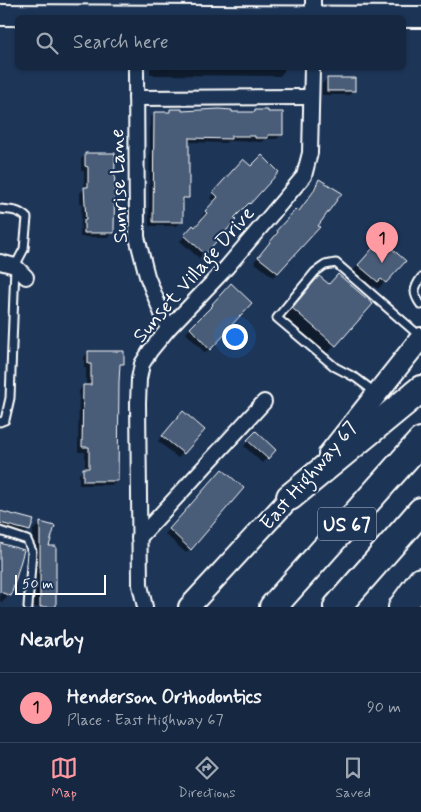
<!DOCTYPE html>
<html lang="en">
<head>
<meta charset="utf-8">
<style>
	:root { --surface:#162841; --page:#23344c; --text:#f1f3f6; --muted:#9ea6b1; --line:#35445a; --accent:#ff9aa2 }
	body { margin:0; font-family:Mynerve,sans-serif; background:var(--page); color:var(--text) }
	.scale { position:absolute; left:15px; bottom:12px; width:91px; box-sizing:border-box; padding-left:5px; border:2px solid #fff; border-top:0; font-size:14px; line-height:18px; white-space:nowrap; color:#fff; -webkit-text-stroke:4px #1d3557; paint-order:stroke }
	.you { position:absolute; left:234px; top:336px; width:18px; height:18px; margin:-12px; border:4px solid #fff; border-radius:50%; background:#1a73e8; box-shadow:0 0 0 8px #1a73e833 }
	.badge { display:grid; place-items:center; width:32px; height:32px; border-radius:50%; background:var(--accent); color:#111; font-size:16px; font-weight:700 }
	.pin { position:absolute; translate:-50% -41px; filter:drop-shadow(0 1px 2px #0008) }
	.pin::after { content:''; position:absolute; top:26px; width:18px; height:15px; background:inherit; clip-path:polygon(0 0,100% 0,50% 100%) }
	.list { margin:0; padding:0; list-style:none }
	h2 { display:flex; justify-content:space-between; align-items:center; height:65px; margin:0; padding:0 20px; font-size:21px }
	h2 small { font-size:16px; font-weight:400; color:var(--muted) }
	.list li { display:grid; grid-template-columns:32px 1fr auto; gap:15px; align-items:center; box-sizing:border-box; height:70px; padding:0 20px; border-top:1px solid var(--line) }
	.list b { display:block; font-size:19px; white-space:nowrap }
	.list p { margin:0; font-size:16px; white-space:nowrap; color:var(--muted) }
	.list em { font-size:16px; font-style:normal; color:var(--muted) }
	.icon { flex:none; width:28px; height:28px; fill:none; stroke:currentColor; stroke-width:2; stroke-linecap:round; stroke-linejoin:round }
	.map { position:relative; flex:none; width:421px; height:607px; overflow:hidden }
	.search { position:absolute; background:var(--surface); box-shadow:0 1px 4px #0004; left:15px; right:15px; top:15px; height:55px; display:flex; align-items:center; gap:12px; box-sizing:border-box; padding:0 18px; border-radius:8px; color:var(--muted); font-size:19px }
	.sheet { height:135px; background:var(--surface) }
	nav { display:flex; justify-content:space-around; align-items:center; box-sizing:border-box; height:70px; border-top:1px solid var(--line); background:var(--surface); font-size:14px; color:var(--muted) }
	nav a { display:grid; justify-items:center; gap:2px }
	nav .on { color:var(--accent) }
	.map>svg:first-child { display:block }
	.shadow { fill:#0007 }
	.building { fill:#4a5d79; stroke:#fff }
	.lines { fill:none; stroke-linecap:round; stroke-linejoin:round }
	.lane-casing { stroke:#fff; stroke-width:11 }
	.street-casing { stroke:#fff; stroke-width:18 }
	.secondary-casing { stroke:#fff; stroke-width:24 }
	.highway-casing { stroke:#fff; stroke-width:30 }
	.lane { stroke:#1d3557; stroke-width:7 }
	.street { stroke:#1d3557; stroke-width:14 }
	.secondary { stroke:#1d3557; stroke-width:20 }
	.highway { stroke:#1d3557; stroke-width:26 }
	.labels { text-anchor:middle; stroke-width:4.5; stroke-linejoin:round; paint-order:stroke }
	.shield { fill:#1d3557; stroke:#bbc2cd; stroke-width:1 }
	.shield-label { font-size:19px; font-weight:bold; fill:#fff }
	.street-label { font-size:20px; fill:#fff; stroke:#1d3557 }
</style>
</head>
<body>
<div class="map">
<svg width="421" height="607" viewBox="0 0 421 607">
	<rect width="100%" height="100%" fill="#1d3557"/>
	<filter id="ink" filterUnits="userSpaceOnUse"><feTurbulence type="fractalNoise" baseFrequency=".02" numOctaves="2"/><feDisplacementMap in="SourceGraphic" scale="10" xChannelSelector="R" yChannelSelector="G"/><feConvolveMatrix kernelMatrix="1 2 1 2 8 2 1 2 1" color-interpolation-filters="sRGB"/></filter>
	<g filter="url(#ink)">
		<g class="shadow">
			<path d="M150,68H284V71L280,76L150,75Z"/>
			<path d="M327,79L353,91L349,95H322V84Z"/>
			<path d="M171,110L181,113H253L255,111L282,134L277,139H265L262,142L228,141L225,143L188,142V197L183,202L182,221L177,226H149L150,118L155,113H168Z"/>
			<path d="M86,154L113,232L108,237H80L82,203H80V193L84,189V171H81V159Z"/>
			<path d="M239,166L277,172L249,203L232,218L235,220L199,258L180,241L203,218L201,217L214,202L210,198Z"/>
			<path d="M319,181L311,235L273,277L254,262L274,237L273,236L292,215L299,212L309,198L314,186Z"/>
			<path d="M374,247L404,261L378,289L373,285L370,288L352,272Z"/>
			<path d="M319,278L329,285L371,304L326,355L284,318Z"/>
			<path d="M231,285L229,329L205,353L186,333Z"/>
			<path d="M88,352L123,363L119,367L117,481L112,485H79V474L85,469V452H78L79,391L83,386H86V368H84V357Z"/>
			<path d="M178,418L183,453L178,458L158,441Z"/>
			<path d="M256,433L275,450L262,463L244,446Z"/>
			<path d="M218,476L190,549L186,553L165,534Z"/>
			<path d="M0,512L29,530L22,538L0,531Z"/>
			<path d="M40,523L48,547L55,607H33V530Z"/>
			<path d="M0,544L9,595L2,602L0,601Z"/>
		</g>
		<g class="building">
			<rect x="327" y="78" width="28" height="13"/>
			<path d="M170,109H182V111L219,109L232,110V112H255V110H268V112H283V135H268V138H255V136H231V139L189,138V198H183V222H153L154,112H170Z"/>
			<path d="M85,153H115L114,233H84V220H86L84,187H88V167L85,166Z"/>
			<path d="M262,155L279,172L250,204L249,203L234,218L236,220L205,254L184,235L193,225L195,227L207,213L205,211L218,197L213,192L243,159L251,166Z"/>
			<path d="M319,179L342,193L318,226L320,227L278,273L258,257L278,232L277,230L296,209L299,211L313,192Z"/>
			<path d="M381,239L406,261L386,283L381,279L378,282L358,265Z"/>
			<path d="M338,274L373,304L336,346L292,308L319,276L329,284Z"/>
			<path d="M231,283L252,303L229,328L230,329L210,350L190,328L213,305L212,304Z"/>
			<path d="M88,351H124V364H120L119,382L118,481H83V468H89V447H82L83,385H91V364H88Z"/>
			<path d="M183,411L205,430L184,454L162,436Z"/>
			<path d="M256,431L276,450L268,459L247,440Z"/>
			<path d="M222,469L244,488L191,550L169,529Z"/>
			<path d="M0,511L34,520L30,531L0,523Z"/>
			<path d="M40,522L55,526L49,546H56V607H40Z"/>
			<path d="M0,543L24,550L11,596L0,592Z"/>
		</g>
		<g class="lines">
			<defs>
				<g id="lane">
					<path d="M0,209C12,210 19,210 27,218L24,249L15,266L10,398L5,420L0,422"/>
					<path d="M421,278C413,289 413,294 421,305"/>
					<path d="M376,393L356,378L335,367L277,318L315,272L325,265L336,263L421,337"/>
					<path d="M0,531L27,540L32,551L28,607"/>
				</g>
				<g id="street">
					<path d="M313,18V0"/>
					<path d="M136,68L137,237L147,276L168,329"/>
					<path d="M136,98L311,97"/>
					<path d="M0,262L15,266L26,277"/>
					<path d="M139,538L264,402"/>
					<path d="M145,607L140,585L138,403L139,379L142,364L150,351L168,329L227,267L304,176L310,153L312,68"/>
				</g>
				<g id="secondary">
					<path d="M0,15L421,17"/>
					<path d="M329,454L421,338"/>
					<path d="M189,607L300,487"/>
				</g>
				<g id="highway">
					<path d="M290,497L421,389"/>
					<path d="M273,607L421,441"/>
					<path d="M337,607L421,511"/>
					<path d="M402,607L421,581"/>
				</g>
			</defs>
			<use href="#lane" class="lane-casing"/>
			<use href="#street" class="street-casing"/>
			<use href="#secondary" class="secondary-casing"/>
			<use href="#highway" class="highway-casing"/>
			<use href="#lane" class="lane"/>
			<use href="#street" class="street"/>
			<use href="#secondary" class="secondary"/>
			<use href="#highway" class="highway"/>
		</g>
	</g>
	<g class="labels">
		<rect class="shield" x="318" y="507.5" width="58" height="33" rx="4"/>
		<g class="shield-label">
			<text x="347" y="531">US 67</text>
		</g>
		<g class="street-label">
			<text transform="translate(118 186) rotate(-92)" y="7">Sunrise Lane</text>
			<text transform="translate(193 274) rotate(-49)" y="7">Sunset Village Drive</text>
			<text transform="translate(308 475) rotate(-49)" y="7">East Highway 67</text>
		</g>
	</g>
</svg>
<div class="scale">50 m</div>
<div class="you"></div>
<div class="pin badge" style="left:382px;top:263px">1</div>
<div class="search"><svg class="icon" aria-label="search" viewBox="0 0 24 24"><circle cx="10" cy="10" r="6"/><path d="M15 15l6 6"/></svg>Search here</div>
</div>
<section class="sheet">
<h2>Nearby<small></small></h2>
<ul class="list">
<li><span class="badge">1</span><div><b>Henderson Orthodontics</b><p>Place · East Highway 67</p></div><em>90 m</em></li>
</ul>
</section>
<nav>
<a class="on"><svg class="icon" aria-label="map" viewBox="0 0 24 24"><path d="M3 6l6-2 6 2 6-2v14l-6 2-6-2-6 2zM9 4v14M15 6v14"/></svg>Map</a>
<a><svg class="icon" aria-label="directions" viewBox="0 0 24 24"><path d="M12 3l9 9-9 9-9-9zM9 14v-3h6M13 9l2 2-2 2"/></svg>Directions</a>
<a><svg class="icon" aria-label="saved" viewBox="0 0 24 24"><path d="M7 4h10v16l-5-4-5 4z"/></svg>Saved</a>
</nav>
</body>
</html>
